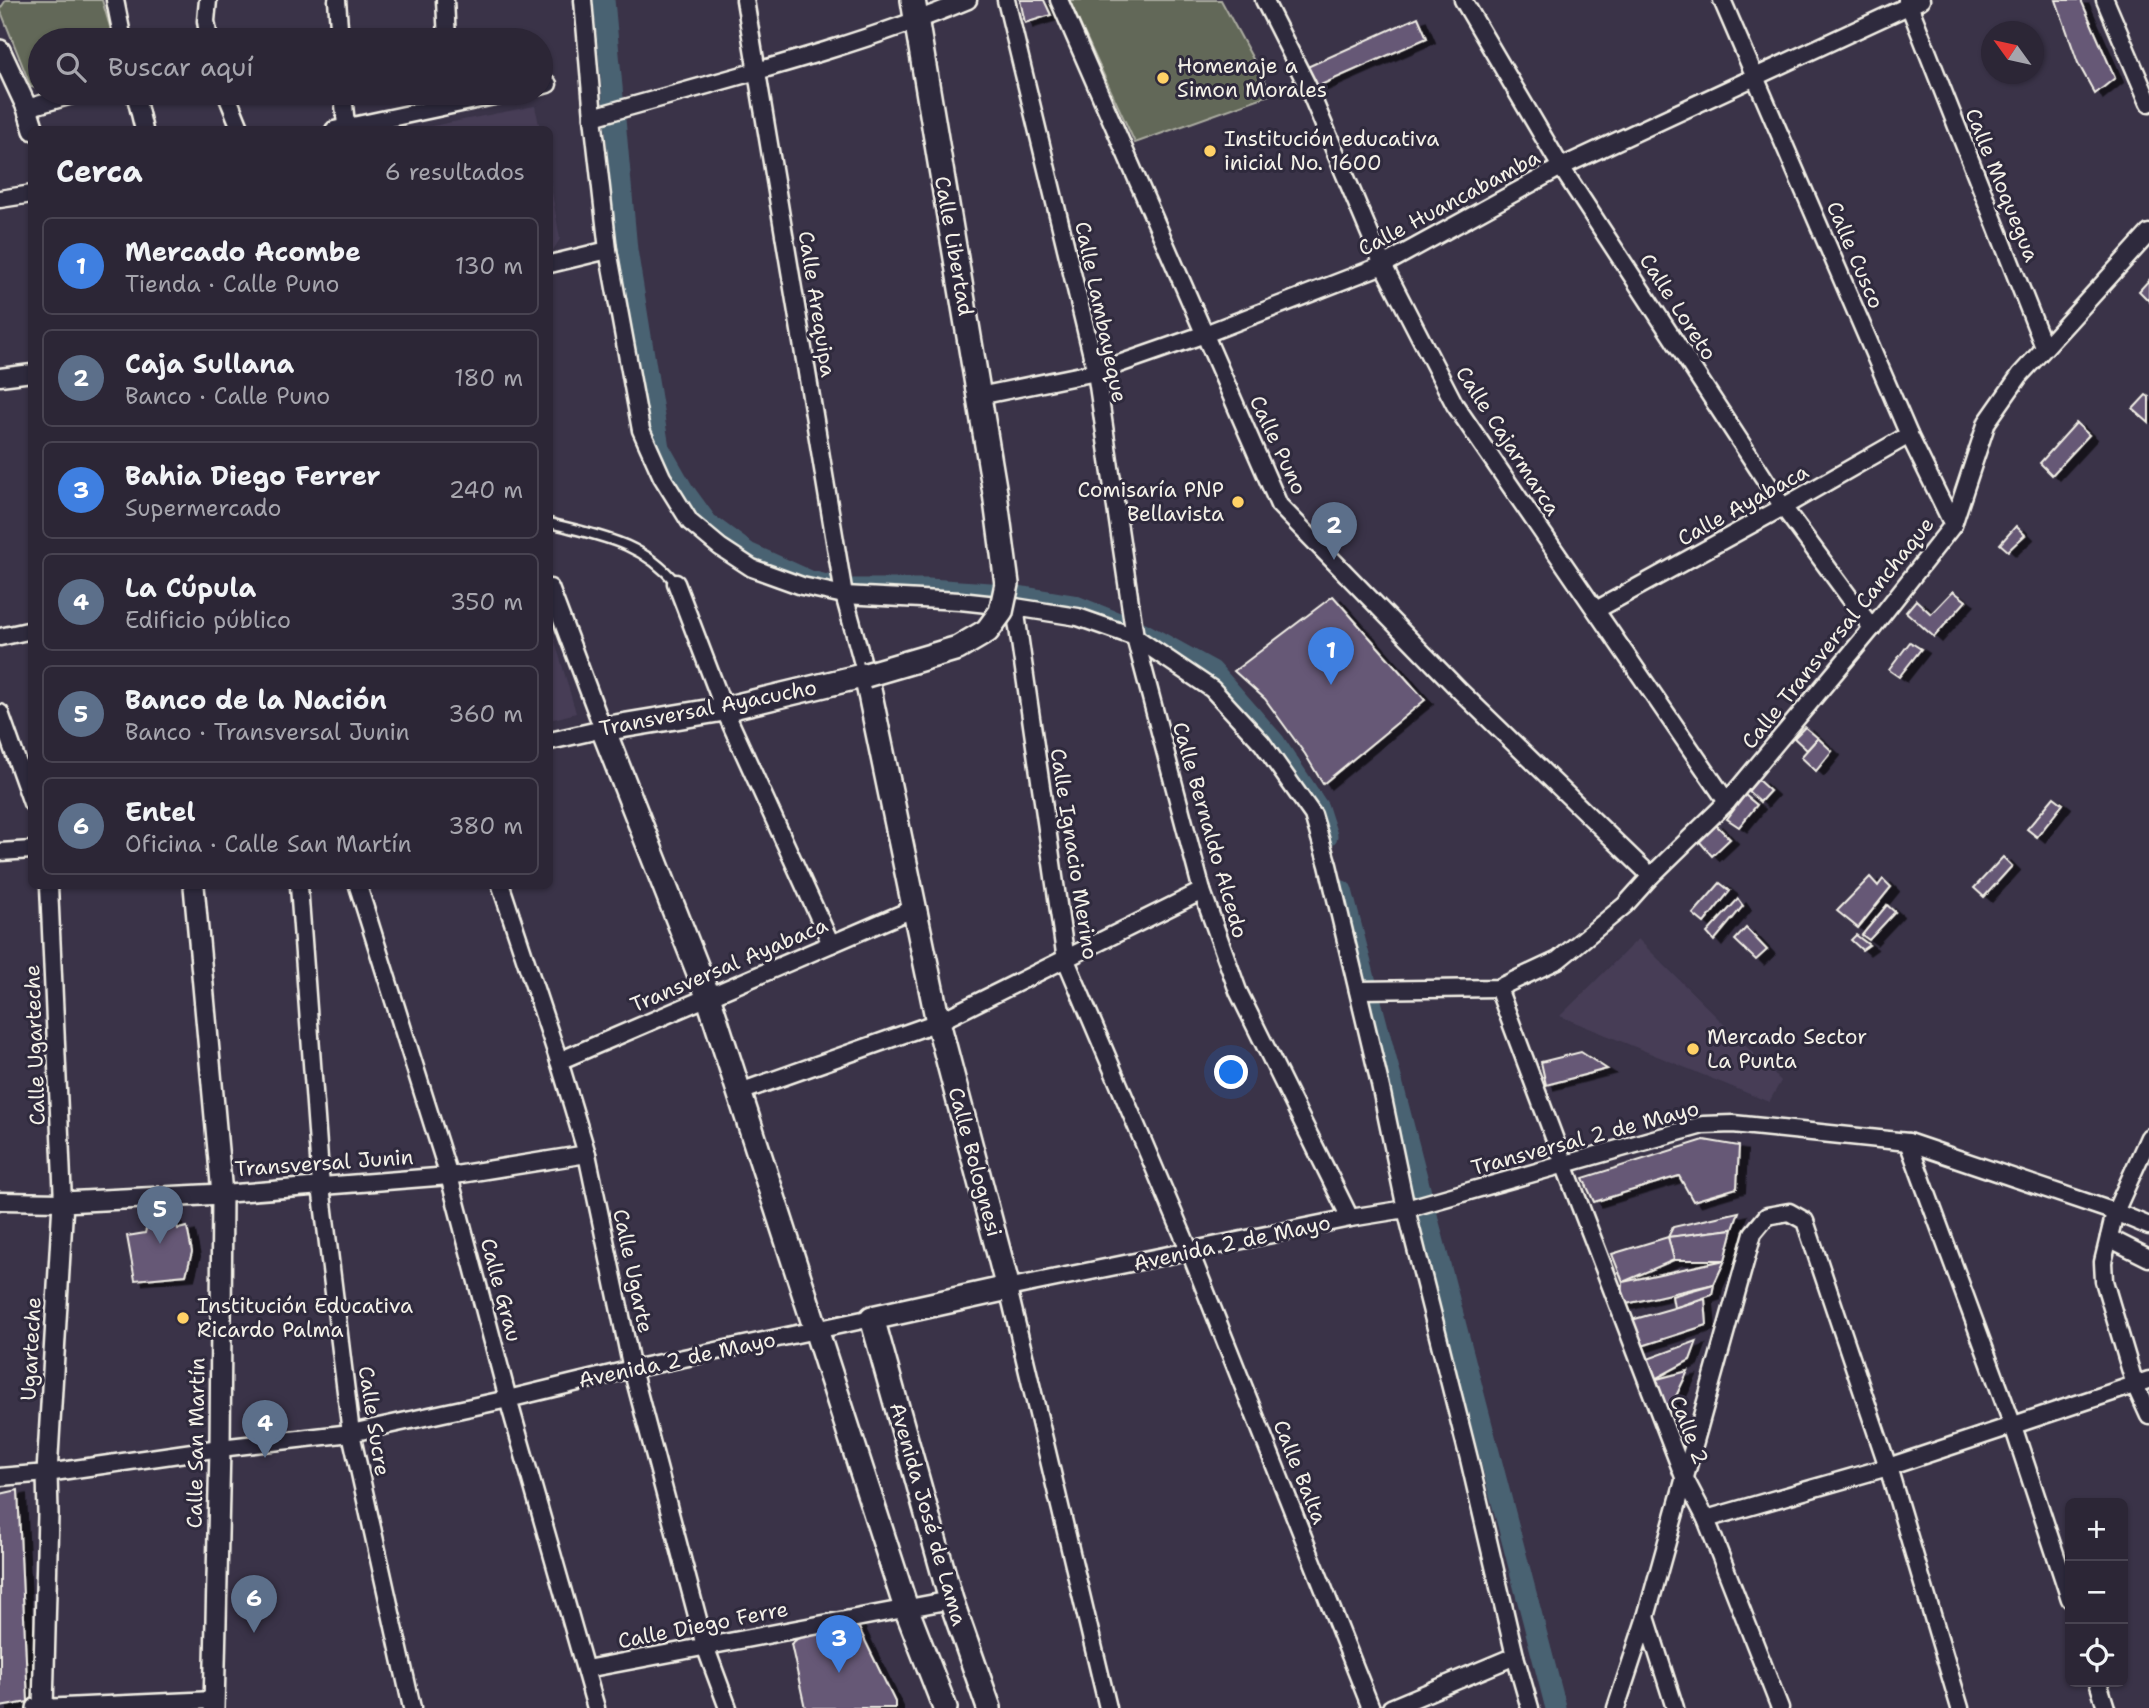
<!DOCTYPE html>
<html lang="es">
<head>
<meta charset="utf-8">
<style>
	:root { --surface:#2c2636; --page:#342e3e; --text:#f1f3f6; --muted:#a6a5ad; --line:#484351; --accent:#1a73e8 }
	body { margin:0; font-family:"Shantell Sans",sans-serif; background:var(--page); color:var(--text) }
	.controls { position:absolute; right:21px; bottom:21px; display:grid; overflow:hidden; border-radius:10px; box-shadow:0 2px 5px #0004 }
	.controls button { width:63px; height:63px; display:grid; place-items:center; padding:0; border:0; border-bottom:2px solid var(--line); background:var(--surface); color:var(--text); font:35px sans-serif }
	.compass { position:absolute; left:1981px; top:21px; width:63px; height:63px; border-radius:50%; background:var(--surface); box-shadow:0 2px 5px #0004; rotate:303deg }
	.you { position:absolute; left:1232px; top:1073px; width:24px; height:24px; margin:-18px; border:5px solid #fff; border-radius:50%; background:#1a73e8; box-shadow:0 0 0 10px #1a73e833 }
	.badge { display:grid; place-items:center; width:46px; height:46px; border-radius:50%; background:var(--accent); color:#fff; font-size:23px; font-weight:700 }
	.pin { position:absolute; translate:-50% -58px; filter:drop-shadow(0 2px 4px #0008) }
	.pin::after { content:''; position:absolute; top:37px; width:24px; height:21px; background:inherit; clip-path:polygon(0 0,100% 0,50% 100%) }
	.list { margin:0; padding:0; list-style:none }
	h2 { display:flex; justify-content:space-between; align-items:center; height:91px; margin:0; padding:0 28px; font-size:30px }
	h2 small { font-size:23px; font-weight:400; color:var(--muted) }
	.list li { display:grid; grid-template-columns:46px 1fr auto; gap:21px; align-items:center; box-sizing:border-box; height:98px; margin:0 14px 14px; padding:0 14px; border:2px solid var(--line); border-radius:10px }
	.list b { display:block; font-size:26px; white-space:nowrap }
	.list p { margin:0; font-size:23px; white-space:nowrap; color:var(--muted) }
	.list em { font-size:23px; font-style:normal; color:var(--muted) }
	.icon { flex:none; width:38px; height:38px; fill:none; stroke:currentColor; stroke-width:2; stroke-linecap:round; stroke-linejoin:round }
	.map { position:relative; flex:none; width:2149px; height:1708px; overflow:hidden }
	.search { position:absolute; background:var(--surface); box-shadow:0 2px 5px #0004; left:28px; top:28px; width:525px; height:77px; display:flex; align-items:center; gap:18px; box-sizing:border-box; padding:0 24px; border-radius:38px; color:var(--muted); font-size:26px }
	.panel { position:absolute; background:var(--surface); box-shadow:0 2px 5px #0004; left:28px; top:126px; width:525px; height:763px; border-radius:10px }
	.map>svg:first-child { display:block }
	.built { fill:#473e56 }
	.green { fill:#626759; stroke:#abaca0; stroke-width:2 }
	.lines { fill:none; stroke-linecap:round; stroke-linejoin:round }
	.canal { stroke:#4a6272; stroke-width:21 }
	.building { fill:#665976; stroke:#f4f1e8; stroke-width:2; filter:url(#shadow) }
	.service-casing { stroke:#f4f1e8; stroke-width:13 }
	.minor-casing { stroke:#f4f1e8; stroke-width:21 }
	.tertiary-casing { stroke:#f4f1e8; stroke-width:24 }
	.secondary-casing { stroke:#f4f1e8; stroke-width:28 }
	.service { stroke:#2f2a3d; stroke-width:8 }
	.minor { stroke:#2f2a3d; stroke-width:16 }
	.tertiary { stroke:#2f2a3d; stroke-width:19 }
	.secondary { stroke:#2f2a3d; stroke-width:23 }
	.secondary-bridge-casing { stroke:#f4f1e8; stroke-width:28; stroke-linecap:butt }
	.secondary-bridge { stroke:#2f2a3d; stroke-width:23 }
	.poi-dot { fill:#ffd166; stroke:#2f2a3d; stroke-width:2.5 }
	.labels { text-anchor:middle; stroke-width:6; stroke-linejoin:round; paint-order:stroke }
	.poi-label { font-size:21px; fill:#f4f1e8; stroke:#2f2a3d; text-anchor:start }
	.street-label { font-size:21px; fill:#f4f1e8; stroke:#2f2a3d }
</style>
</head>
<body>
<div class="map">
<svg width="2149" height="1708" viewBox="0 0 2149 1708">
	<defs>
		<filter id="shadow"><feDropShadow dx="8" dy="4.5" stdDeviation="0" flood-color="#0009"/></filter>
	</defs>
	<rect width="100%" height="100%" fill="#3a3348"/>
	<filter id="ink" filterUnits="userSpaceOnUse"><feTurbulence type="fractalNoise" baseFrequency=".0143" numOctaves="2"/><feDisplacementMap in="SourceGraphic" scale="14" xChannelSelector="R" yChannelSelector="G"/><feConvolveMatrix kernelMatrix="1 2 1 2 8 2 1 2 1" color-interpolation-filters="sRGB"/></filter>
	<g filter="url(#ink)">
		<g class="built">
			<path d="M535,106L540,129H417Z"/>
			<path d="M550,181L560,239L550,255Z"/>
			<path d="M550,624L576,713L550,720Z"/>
			<path d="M1638,939L1781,1081L1769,1102L1560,1016Z"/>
		</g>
		<g class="green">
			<path d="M6,0H102L114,40H40V89L31,87L0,9Z"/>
			<path d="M1069,0H1221L1272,94L1135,143Z"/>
		</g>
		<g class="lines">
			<g class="canal">
				<path d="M604,0L627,250L659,448L683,490L707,523L748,553L810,581L843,589H928L1006,594L1073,605L1141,632L1212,671L1275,743L1318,808L1327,836"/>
				<path d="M1342,891L1556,1708"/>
			</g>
		</g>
		<g class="building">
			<path d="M1020,0H1044L1051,15L1025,23Z"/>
			<path d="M2056,0H2081L2115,78L2095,94L2078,63Z"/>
			<path d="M1418,17L1427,38L1314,88L1305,68Z"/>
			<path d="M2149,280V301L2139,291Z"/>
			<path d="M2146,395L2149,397V423L2133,409Z"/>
			<path d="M2076,423L2089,435L2052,475L2040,463Z"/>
			<path d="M2016,526L2025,535L2008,551L2000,544Z"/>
			<path d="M1953,591L1966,601L1934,637L1906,612L1916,600L1931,614Z"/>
			<path d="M1333,596L1425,700L1323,784L1305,754L1265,699L1234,671Z"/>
			<path d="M1910,642L1921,649L1899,677L1889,670Z"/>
			<path d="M1805,727L1818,738L1807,750L1794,738Z"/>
			<path d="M1818,738L1832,751L1816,771L1801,757Z"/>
			<path d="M1758,780L1770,791L1760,802L1748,791Z"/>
			<path d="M1745,795L1757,805L1739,827L1727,819Z"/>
			<path d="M2054,797L2063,804L2037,837L2027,829Z"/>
			<path d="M1714,823L1730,839L1712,856L1699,841Z"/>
			<path d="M2003,857L2012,866L1984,897L1974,888Z"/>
			<path d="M1870,877L1878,886L1883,879L1891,887L1858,928L1837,911Z"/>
			<path d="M1720,883L1730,891L1704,923L1693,914Z"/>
			<path d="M1738,899L1743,906L1714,941L1707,933Z"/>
			<path d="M1887,905L1895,912L1869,940L1862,935Z"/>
			<path d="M1746,928L1767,950L1756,960L1735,940Z"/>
			<path d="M1856,935L1869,945L1862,950L1851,940Z"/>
			<path d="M1581,1052L1607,1069L1546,1085L1541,1062Z"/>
			<path d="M1704,1140L1739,1146L1737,1188L1693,1201L1679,1176L1594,1202L1583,1178Z"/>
			<path d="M1739,1212L1733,1229L1668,1237L1673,1227Z"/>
			<path d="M175,1220L178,1229L187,1227L192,1252L186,1275L135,1280L127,1236L145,1233L148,1222Z"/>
			<path d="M1733,1229L1725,1260H1674L1668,1237Z"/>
			<path d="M1668,1237L1674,1260L1623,1282L1612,1254Z"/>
			<path d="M1725,1260L1714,1284L1622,1305L1623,1282Z"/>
			<path d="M1714,1284L1712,1295L1674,1308L1672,1296Z"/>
			<path d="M1705,1299L1707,1325L1639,1347L1628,1321Z"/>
			<path d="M1697,1341L1690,1360L1653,1380L1645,1360Z"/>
			<path d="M1688,1371L1667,1415L1653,1380Z"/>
			<path d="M18,1490L28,1702L0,1707V1494Z"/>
			<path d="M856,1622L895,1702V1708H805L791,1644L806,1632Z"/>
		</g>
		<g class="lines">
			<defs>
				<path id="service" d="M550,523C599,536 641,541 676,583"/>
				<g id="minor">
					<path d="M115,0L123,40"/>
					<path d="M208,0L206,21L209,40"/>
					<path d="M337,0L340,40"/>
					<path d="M445,0L447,40"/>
					<path d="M583,0L593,117L608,250L641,430L662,477L690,522L720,547L752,568L802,586L844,595L960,601L1015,607L1078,617L1135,637L1212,689L1262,743L1313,815L1328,865L1380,1084L1406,1209L1469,1459L1515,1656L1530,1708"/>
					<path d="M745,0L844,595L866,675"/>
					<path d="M1006,0L1096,372L1135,637L1202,891L1238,991L1350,1218"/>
					<path d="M1059,0L1279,505L1460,691L1651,876"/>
					<path d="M1264,0L1307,85L1383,265L1455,405L1727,802"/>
					<path d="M1463,0L1561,167L1783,507L1872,628"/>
					<path d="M1722,0L1909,435L1953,525"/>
					<path d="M1907,0L2044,347"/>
					<path d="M2105,0L2149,103"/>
					<path d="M541,86L548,84"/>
					<path d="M135,93L144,130"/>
					<path d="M226,93L241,130"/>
					<path d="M343,93L346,126"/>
					<path d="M27,108L79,93"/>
					<path d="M593,117C718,81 848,50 968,0"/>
					<path d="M334,130L508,93"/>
					<path d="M0,199L32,194"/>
					<path d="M550,264L608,250"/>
					<path d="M0,377L32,373"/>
					<path d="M979,396L1096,372L1205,334L1383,265L1561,167L1921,0"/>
					<path d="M676,583L724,709L831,944"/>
					<path d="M550,588L603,729L550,741"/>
					<path d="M1015,607L1066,960L1190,1252L1371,1708"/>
					<path d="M1596,610L1783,507L1909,435"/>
					<path d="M0,637L32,630"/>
					<path d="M0,713L32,803"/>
					<path d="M0,852L32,850"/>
					<path d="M299,886L321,1186L351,1433L412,1708"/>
					<path d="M358,886L449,1176L508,1399L596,1708"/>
					<path d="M501,886L559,1061L587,1154L632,1369L705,1646L728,1708"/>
					<path d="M1498,988L1564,1164L1684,1477L1706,1519L1780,1708"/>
					<path d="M1358,990L1498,988L1558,960L1625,905L1651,876L1727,802L1872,628L1953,525L1987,422L2020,375L2149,233"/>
					<path d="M559,1061L915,908"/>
					<path d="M740,1092L938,1022L1202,891"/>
					<path d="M2149,1137L2115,1212L2103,1262L2104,1281L2135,1385L2149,1416"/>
					<path d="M1908,1142L2013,1426L2070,1599"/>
					<path d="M222,1194L449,1176L587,1154"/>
					<path d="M0,1201L63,1202L49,886"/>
					<path d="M2109,1238L2149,1258"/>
					<path d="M0,1477L47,1473L220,1448L351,1433L508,1399L632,1369L872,1318"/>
					<path d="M1706,1519L1888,1467L2149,1380"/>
					<path d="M1646,1617L1675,1708"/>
					<path d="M586,1669L951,1600"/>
					<path d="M2098,1682L2106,1708"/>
					<path d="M42,1708L214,1700"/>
					<path d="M1108,1708L1008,1288L1350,1218L1406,1209L1703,1125L1733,1124L1908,1142L2115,1212L2149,1226"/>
					<path d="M1391,1708L1515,1656"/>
					<path d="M1616,1708L1646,1617L1753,1233L1767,1216L1789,1212L1805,1221L1888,1467L1960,1708"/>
				</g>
				<g id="tertiary">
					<path d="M0,50L27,108L34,130"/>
					<path d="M194,886L222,1194L220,1448L214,1708"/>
					<path d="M37,1708L43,1707L48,1514L47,1473L63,1202L222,1194"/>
				</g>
				<g id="secondary">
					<path d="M913,0L995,493"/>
					<path d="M945,1708L906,1608L708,996L603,729L724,709L866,675L938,1022L1008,1288L872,1318L951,1600L989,1708"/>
				</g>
			</defs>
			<use href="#service" class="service-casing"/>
			<use href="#minor" class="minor-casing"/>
			<use href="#tertiary" class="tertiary-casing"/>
			<use href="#secondary" class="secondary-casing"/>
			<use href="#service" class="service"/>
			<use href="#minor" class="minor"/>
			<use href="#tertiary" class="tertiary"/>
			<use href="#secondary" class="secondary"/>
			<defs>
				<path id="secondary-bridge" d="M866,675L958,648L987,631L1001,612L1007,584L995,493"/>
			</defs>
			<use href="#secondary-bridge" class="secondary-bridge-casing"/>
			<use href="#secondary-bridge" class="secondary-bridge"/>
		</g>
	</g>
	<g class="poi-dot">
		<circle cx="1163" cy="78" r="7"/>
		<circle cx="1210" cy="151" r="7"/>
		<circle cx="1238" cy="502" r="7"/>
		<circle cx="1693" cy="1049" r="7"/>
		<circle cx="183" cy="1318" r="7"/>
	</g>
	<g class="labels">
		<g class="poi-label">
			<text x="1177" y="73">Homenaje a<tspan x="1177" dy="24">Simon Morales</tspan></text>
			<text x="1224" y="146">Institución educativa<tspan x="1224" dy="24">inicial No. 1600</tspan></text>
			<text x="1224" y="497" text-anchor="end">Comisaría PNP<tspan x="1224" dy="24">Bellavista</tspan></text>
			<text x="1707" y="1044">Mercado Sector<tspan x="1707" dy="24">La Punta</tspan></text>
			<text x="197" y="1313">Institución Educativa<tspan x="197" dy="24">Ricardo Palma</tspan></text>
		</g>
		<g class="street-label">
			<text transform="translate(2002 185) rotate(68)" y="7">Calle Moquegua</text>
			<text transform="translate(1449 203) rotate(-28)" y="7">Calle Huancabamba</text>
			<text transform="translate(954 246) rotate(80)" y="7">Calle Libertad</text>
			<text transform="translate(1855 255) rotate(67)" y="7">Calle Cusco</text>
			<text transform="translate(817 304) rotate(81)" y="7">Calle Arequipa</text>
			<text transform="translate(1678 307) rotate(57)" y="7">Calle Loreto</text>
			<text transform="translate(1101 312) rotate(78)" y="7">Calle Lambayeque</text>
			<text transform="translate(1508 441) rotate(57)" y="7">Calle Cajarmarca</text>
			<text transform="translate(1278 445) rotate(65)" y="7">Calle Puno</text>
			<text transform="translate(1743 505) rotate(-29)" y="7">Calle Ayabaca</text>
			<text transform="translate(1838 633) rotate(-51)" y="7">Calle Transversal Canchaque</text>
			<text transform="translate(708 708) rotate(-11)" y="7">Transversal Ayacucho</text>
			<text transform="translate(1210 830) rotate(74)" y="7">Calle Bernaldo Alcedo</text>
			<text transform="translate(1074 854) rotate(81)" y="7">Calle Ignacio Merino</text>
			<text transform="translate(729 965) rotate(-23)" y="7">Transversal Ayabaca</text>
			<text transform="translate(35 1045) rotate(-92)" y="7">Calle Ugarteche</text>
			<text transform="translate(1585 1138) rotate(-15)" y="7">Transversal 2 de Mayo</text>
			<text transform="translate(975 1162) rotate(75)" y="7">Calle Bolognesi</text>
			<text transform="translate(324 1163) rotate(-4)" y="7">Transversal Junin</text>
			<text transform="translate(1232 1243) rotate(-12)" y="7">Avenida 2 de Mayo</text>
			<text transform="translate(633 1271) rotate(78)" y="7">Calle Ugarte</text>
			<text transform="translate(501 1290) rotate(75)" y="7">Calle Grau</text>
			<text transform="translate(31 1349) rotate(-87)" y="7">Ugarteche</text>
			<text transform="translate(677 1360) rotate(-12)" y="7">Avenida 2 de Mayo</text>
			<text transform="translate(374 1421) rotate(81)" y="7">Calle Sucre</text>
			<text transform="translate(1689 1430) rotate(69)" y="7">Calle 2</text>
			<text transform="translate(196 1443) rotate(-89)" y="7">Calle San Martín</text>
			<text transform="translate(1300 1472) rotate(68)" y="7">Calle Balta</text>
			<text transform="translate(928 1514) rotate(74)" y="7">Avenida José de Lama</text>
			<text transform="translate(703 1625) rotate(-11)" y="7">Calle Diego Ferre</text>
		</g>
	</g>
</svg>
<div class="controls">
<button>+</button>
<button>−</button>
<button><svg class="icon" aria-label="locate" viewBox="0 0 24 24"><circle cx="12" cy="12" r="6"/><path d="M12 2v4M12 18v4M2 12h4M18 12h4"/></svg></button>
</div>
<svg class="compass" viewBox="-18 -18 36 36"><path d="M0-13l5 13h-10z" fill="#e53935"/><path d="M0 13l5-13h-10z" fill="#a6a5ad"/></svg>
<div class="you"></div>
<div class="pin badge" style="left:1331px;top:685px;background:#3f7fe0">1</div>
<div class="pin badge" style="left:1334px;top:560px;background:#5c6f8a">2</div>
<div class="pin badge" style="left:839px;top:1673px;background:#3f7fe0">3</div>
<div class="pin badge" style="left:265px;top:1458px;background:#5c6f8a">4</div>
<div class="pin badge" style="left:160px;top:1244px;background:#5c6f8a">5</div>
<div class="pin badge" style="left:254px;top:1633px;background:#5c6f8a">6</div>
<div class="search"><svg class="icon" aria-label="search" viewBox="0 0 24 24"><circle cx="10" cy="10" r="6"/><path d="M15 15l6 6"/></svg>Buscar aquí</div>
<section class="panel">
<h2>Cerca<small>6 resultados</small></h2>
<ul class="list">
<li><span class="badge" style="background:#3f7fe0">1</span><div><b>Mercado Acombe</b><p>Tienda · Calle Puno</p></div><em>130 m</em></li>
<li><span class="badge" style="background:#5c6f8a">2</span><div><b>Caja Sullana</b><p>Banco · Calle Puno</p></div><em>180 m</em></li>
<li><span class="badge" style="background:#3f7fe0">3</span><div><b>Bahia Diego Ferrer</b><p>Supermercado</p></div><em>240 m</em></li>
<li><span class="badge" style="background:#5c6f8a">4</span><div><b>La Cúpula</b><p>Edificio público</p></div><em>350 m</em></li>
<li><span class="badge" style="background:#5c6f8a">5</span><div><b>Banco de la Nación</b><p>Banco · Transversal Junin</p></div><em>360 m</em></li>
<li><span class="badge" style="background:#5c6f8a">6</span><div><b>Entel</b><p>Oficina · Calle San Martín</p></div><em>380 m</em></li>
</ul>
</section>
</div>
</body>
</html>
